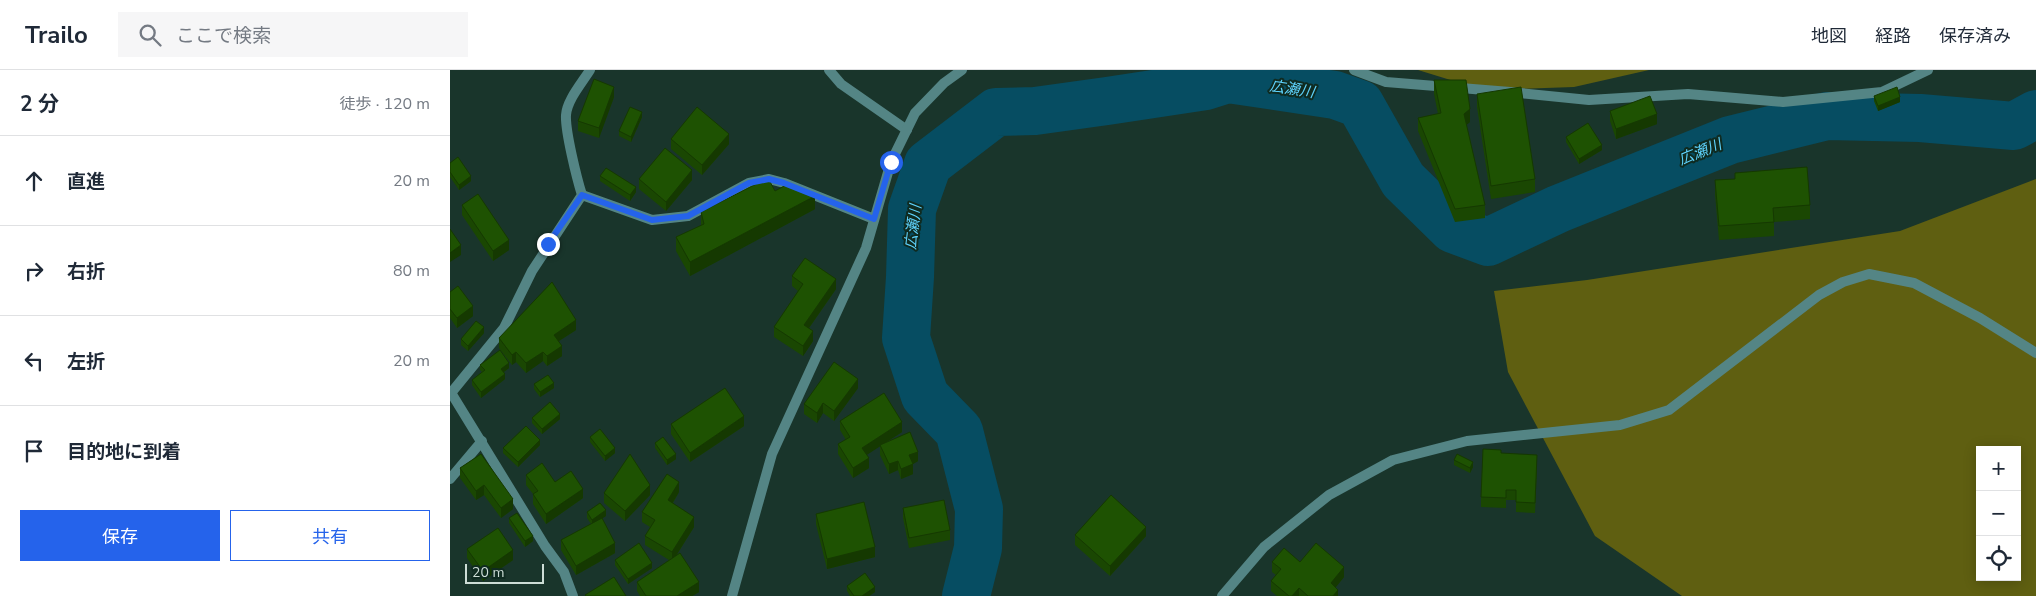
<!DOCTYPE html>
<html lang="ja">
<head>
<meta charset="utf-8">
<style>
	:root { --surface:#fff; --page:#f6f6f7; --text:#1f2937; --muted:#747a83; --line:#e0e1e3; --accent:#2563eb }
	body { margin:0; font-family:"Nunito Sans","Noto Sans JP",sans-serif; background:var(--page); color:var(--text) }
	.controls { position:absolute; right:15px; bottom:15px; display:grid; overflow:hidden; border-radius:0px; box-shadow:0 2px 12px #0003 }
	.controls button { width:45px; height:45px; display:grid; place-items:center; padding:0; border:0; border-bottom:1px solid var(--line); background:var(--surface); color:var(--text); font:25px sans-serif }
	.scale { position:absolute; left:15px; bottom:12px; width:79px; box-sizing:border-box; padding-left:5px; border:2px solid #cdddd6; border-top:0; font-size:14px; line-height:18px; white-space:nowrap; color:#cdddd6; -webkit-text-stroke:4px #0f2b21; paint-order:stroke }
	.stop { position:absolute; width:15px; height:15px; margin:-11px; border:4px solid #2563eb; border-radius:50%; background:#fff }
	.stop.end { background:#2563eb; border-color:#fff; box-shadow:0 1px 5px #0008 }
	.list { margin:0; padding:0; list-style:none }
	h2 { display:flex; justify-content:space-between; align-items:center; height:65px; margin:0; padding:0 20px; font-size:21px }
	h2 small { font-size:16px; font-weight:400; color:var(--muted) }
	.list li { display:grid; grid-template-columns:32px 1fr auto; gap:15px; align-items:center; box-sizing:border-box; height:90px; padding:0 20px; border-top:1px solid var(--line) }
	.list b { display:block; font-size:19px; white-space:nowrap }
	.list em { font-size:16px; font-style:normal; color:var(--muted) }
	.actions { display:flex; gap:10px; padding:15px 20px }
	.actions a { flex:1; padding:11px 0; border:1px solid var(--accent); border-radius:0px; text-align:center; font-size:18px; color:var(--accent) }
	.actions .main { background:var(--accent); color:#fff }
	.icon { flex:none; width:28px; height:28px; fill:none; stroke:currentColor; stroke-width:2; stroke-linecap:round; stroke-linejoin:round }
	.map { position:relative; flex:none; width:1586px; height:526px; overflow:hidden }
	header { display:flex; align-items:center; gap:30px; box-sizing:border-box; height:70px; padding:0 25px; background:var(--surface); border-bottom:1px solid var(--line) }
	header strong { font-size:24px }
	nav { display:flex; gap:28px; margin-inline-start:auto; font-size:18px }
	.search { width:350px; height:45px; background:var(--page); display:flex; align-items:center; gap:12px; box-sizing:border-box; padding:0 18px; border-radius:0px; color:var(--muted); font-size:19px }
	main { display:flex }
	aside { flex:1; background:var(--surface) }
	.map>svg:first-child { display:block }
	.forest { fill:#5f5f11; fill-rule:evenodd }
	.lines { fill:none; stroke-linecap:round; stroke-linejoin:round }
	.river { stroke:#064d62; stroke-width:48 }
	.minor { stroke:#548585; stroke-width:10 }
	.tertiary { stroke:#548585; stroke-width:10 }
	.wall { fill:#1a4702 }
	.shaded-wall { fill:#153901 }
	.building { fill:#1e5202; stroke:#153901 }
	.route { stroke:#2563eb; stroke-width:6 }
	.labels { text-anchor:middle; stroke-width:4; stroke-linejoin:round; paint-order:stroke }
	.water-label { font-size:15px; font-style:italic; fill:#5ed2fc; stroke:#0f2b21 }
</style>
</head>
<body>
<header>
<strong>Trailo</strong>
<div class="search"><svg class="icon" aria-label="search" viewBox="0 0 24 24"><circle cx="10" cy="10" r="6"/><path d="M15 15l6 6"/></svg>ここで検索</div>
<nav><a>地図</a><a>経路</a><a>保存済み</a></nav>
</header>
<main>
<aside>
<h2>2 分<small>徒歩 · 120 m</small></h2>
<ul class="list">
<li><svg class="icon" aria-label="ahead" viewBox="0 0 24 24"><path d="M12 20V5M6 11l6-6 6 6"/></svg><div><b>直進</b></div><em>20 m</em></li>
<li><svg class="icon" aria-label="right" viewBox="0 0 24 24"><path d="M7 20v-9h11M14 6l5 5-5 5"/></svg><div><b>右折</b></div><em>80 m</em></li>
<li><svg class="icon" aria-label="left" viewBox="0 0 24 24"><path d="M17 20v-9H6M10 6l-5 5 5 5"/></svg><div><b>左折</b></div><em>20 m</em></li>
<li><svg class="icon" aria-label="arrive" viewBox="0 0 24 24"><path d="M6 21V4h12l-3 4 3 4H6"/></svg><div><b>目的地に到着</b></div></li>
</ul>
<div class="actions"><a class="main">保存</a><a>共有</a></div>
</aside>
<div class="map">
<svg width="1586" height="526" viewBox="0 0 1586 526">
	<rect width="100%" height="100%" fill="#19352b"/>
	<g class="forest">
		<path d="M968,0H1199L1124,17L1033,20Z"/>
		<path d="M1586,109V526H1232L1145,466L1058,302L1044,221L1137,210L1450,161ZM1530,380H1567V507H1530Z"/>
	</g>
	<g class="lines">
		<path class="river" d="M516,526L528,478L529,439L509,361L475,326L456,268L460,207L462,139L478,94L546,42L585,41L657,31L756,16L778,9L885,25L910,34L953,110L1003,159L1038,172L1108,139L1280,70L1377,46L1470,48L1564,56L1586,44"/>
		<g class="minor">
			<path d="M379,0L391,14L457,60"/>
			<path d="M904,0L936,12L1060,22L1139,30L1238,24L1333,32L1432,22L1478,0"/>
			<path d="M132,125L202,150L238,146L299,113L319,109L334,113L424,149"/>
			<path d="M0,321L95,476L114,502L123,526"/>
			<path d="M1,323L54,258L82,201L132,125C127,109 115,61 116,45C117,30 132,13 140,0"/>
			<path d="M0,409L32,371"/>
			<path d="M282,526L322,384L416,178L441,92L465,43L494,13L512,0"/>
		</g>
		<path class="tertiary" d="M772,526L814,477L879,425L943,390L1017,371L1170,355L1219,340L1369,225L1393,212L1419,204L1464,213L1530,248L1586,283"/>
	</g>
	<g class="wall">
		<path d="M984,10L1020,52L1016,55L1035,135V148L1005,152L968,61V48L988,44L984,24Z"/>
		<path d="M1027,24L1085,109V122L1041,129L1027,37Z"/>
		<path d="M1424,26L1450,32L1428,41L1424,31Z"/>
		<path d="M164,27L149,68L128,61V51Z"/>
		<path d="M1160,41L1207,54L1166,69L1160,51Z"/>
		<path d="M192,47L181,72L169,66V61Z"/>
		<path d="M1116,67L1152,80L1129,94L1116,72Z"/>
		<path d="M221,69L279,74L252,105L221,79Z"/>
		<path d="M0,93L21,111L9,120L0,107Z"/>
		<path d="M150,106L186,122L180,131L150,111Z"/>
		<path d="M189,109L242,110L216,141L189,119Z"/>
		<path d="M1265,110L1360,135V149L1324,152V166L1269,170L1265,124Z"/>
		<path d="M325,121L365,139L240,206L226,181V167L251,156V142Z"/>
		<path d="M12,135L59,180L43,191L12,145Z"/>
		<path d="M342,206L386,219L359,258L363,271L353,286L324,267V257L348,221L342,216Z"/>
		<path d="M0,222L23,246L7,258L0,248Z"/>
		<path d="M126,260L109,271L112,286L97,296L93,291L76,303L66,292L62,295L49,278V268Z"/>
		<path d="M34,263L18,281L11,275V269Z"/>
		<path d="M30,295L59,298L54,302L55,309L31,328L22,315V310L32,302L30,300Z"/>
		<path d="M84,314L104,318L90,327L84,319Z"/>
		<path d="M408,318L384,351L373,343L367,353L354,344V334Z"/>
		<path d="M82,348L110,349L92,364L82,353Z"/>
		<path d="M390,351L452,362L435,373L468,391L463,394V404L451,409L448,400L439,404L430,385V376L416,385L419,398L403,408L388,384V374L396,370L390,360Z"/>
		<path d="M221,354L294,356L240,392L221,364Z"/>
		<path d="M140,367L165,383L155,391L140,372Z"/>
		<path d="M205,373L226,389L217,395L205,378Z"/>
		<path d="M90,375L68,397L53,383V378Z"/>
		<path d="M1051,383L1087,395L1085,443L1066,442V430H1056V438L1031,437V427Z"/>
		<path d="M31,384L63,439L51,448L34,425L26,430L10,408V398Z"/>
		<path d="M1004,390L1023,397L1020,403L1004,395Z"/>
		<path d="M76,405L105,412L133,428L96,454L83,434V424L76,415Z"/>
		<path d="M229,422L223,433L244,457L226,486L249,522L242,526H190L187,521V512L219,490L195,475V466L200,457L192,452V442Z"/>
		<path d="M154,423L200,425L175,451L154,433Z"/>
		<path d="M453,438L500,460V470L459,478L453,448Z"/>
		<path d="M137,442L156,446L152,448L165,483L126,505L111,480V470L141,454L137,448Z"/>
		<path d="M366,444L425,487L377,499L366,454Z"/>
		<path d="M59,448L83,471L75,477L59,453Z"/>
		<path d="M625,465L696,466L660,506L625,475Z"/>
		<path d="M17,479L63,490L33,511L17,488Z"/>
		<path d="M165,490L202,498L178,514L165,495Z"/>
		<path d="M822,492H850L894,507L885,518L888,526H827L821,521V511L826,505L822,502Z"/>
		<path d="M397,516L425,522L419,526H400L397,521Z"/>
	</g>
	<g class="shaded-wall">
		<path d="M164,17V27L149,68V58Z"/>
		<path d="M1450,27V32L1428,41V36Z"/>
		<path d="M1020,39V52L1014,57V44Z"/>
		<path d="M192,42V47L181,72V67Z"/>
		<path d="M1207,44V54L1166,69V59Z"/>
		<path d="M279,64V74L252,105V95Z"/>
		<path d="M1152,75V80L1129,94V89Z"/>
		<path d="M242,100V110L216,141V132Z"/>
		<path d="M21,106V111L9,120V115Z"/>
		<path d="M186,117V122L180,131V125Z"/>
		<path d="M365,126V139L240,206V192Z"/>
		<path d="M59,170V180L43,191V181Z"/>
		<path d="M11,175V185L0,192V183Z"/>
		<path d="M386,209V219L354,265V255Z"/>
		<path d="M23,236V246L7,258V248Z"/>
		<path d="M126,250V260L104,274V265Z"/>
		<path d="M34,257V263L18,281V276Z"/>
		<path d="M363,261V271L353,286V276Z"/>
		<path d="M112,276V286L97,296V286Z"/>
		<path d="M66,282V292L62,295V285Z"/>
		<path d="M93,282V291L76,303V293Z"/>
		<path d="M59,293V298L51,304V299Z"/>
		<path d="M55,304V309L31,328V322Z"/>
		<path d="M408,309V318L384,351V341Z"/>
		<path d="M104,313V318L90,327V322Z"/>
		<path d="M373,333V343L367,353V343Z"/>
		<path d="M110,344V349L92,364V359Z"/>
		<path d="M294,346V356L240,392V383Z"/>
		<path d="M452,352V362L412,388V378Z"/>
		<path d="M90,370V375L68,397V392Z"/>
		<path d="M165,378V383L155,391V386Z"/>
		<path d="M468,382V391L463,394V404L451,409V399L459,385Z"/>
		<path d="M226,384V389L217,395V390Z"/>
		<path d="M419,388V398L403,408V398Z"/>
		<path d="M448,391V400L439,404V394Z"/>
		<path d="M1023,392V397L1020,403V398Z"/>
		<path d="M229,412V422L218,440V430Z"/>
		<path d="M34,415V425L26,430V421Z"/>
		<path d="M200,415V425L175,451V441Z"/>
		<path d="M133,419V428L96,454V444Z"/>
		<path d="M63,429V439L51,448V438Z"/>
		<path d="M156,440V446L142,455V450Z"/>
		<path d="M244,447V457L222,492V482Z"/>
		<path d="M696,457V466L660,506V496Z"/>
		<path d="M83,466V471L75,477V471Z"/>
		<path d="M165,473V483L126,505V496Z"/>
		<path d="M425,477V487L377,499V489Z"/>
		<path d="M63,480V490L33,511V501Z"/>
		<path d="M202,493V498L178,514V509Z"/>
		<path d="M894,497V507L881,523V513Z"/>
		<path d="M249,512V522L242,526H227Z"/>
		<path d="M425,517V522L419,526H412Z"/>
		<path d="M849,518V526H842Z"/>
		<path d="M888,520V526H883Z"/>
	</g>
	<g class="building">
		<path d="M144,9L164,17L149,58L128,51Z"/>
		<path d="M984,10H1016L1020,39L1014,44L1035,135L1005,139L968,48L991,43Z"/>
		<path d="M1071,17L1085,109L1041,116L1027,24Z"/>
		<path d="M1447,17L1450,27L1428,36L1424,26Z"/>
		<path d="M1200,26L1207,44L1166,59L1160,41Z"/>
		<path d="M180,37L192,42L181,67L169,61Z"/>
		<path d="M247,37L279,64L252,95L221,69Z"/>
		<path d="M1138,53L1152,75L1129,89L1116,67Z"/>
		<path d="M215,78L242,100L216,132L189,109Z"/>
		<path d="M8,87L21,106L9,115L0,102V93Z"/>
		<path d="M1357,97L1360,135L1323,138L1324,152L1269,156L1265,110L1285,109V103Z"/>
		<path d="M156,98L186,117L180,125L150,106Z"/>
		<path d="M318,108L325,121L336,115L365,126L240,192L226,167L254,154L251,142Z"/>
		<path d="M28,124L59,170L43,181L12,135Z"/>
		<path d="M0,159L11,175L0,183Z"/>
		<path d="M355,188L386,209L354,255L363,261L353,276L324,257L353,214L342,206Z"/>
		<path d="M102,212L126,250L104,265L112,276L97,286L93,282L76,293L66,282L62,285L49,268Z"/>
		<path d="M8,216L23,236L7,248L0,239V222Z"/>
		<path d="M26,251L34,257L18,276L11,269Z"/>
		<path d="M50,280L59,293L51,299L55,304L31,322L22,310L35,300L30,295Z"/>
		<path d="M384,292L408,309L384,341L373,333L367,343L354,334Z"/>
		<path d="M98,305L104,313L90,322L84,314Z"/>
		<path d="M275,318L294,346L240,383L221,354Z"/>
		<path d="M434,323L452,352L412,378L419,388L403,398L388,374L400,367L390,351Z"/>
		<path d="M100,332L110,344L92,359L82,348Z"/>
		<path d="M76,356L90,370L68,392L53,378Z"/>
		<path d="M150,359L165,378L155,386L140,367Z"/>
		<path d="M460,362L468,382L459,385L463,394L451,399L448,391L439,394L430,375Z"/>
		<path d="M213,367L226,384L217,390L205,373Z"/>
		<path d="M1033,379L1051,380V383L1087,385L1085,433L1066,432V420H1056V428L1031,427Z"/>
		<path d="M31,384L63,429L51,438L34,415L26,421L10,398Z"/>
		<path d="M180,384L200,415L175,441L154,423Z"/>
		<path d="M1007,384L1023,392L1020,398L1004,390Z"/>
		<path d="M92,393L105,412L121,401L133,419L96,444L83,424L88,421L76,405Z"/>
		<path d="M217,404L229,412L218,430L244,447L222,482L195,466L205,450L192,442Z"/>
		<path d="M661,425L696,457L660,496L625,465Z"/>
		<path d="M494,430L500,460L459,468L453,438Z"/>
		<path d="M414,432L425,477L377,489L366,444Z"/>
		<path d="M150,433L156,440L142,450L137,442Z"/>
		<path d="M67,443L83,466L75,471L59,448Z"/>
		<path d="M152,448L165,473L126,496L111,470Z"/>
		<path d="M48,458L63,480L33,501L17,479Z"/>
		<path d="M189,473L202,493L178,509L165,490Z"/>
		<path d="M866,473L894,497L881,513L888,520L883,526H858L849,518L842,526H839L821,511L831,499L822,492L834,478L850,492Z"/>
		<path d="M230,483L249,512L227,526H196L187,512Z"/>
		<path d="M415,503L425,517L412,526H404L397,516Z"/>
		<path d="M164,507L176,526H136L135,525Z"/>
	</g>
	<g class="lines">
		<path class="route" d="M98,174L132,125L202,150L238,146L299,113L319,109L334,113L424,149L441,92"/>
	</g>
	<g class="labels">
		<g class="water-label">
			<text transform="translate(842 19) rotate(9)" y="5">広瀬川</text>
			<text transform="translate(1250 82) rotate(-22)" y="5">広瀬川</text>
			<text transform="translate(463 157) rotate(-83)" y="5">広瀬川</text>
		</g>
	</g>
</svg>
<div class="controls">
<button>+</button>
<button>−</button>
<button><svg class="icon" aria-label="locate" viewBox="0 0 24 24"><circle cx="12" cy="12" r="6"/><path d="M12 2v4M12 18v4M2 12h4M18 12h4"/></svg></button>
</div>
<div class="scale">20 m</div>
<div class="stop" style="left:441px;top:92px"></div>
<div class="stop end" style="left:98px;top:174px"></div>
</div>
</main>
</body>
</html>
